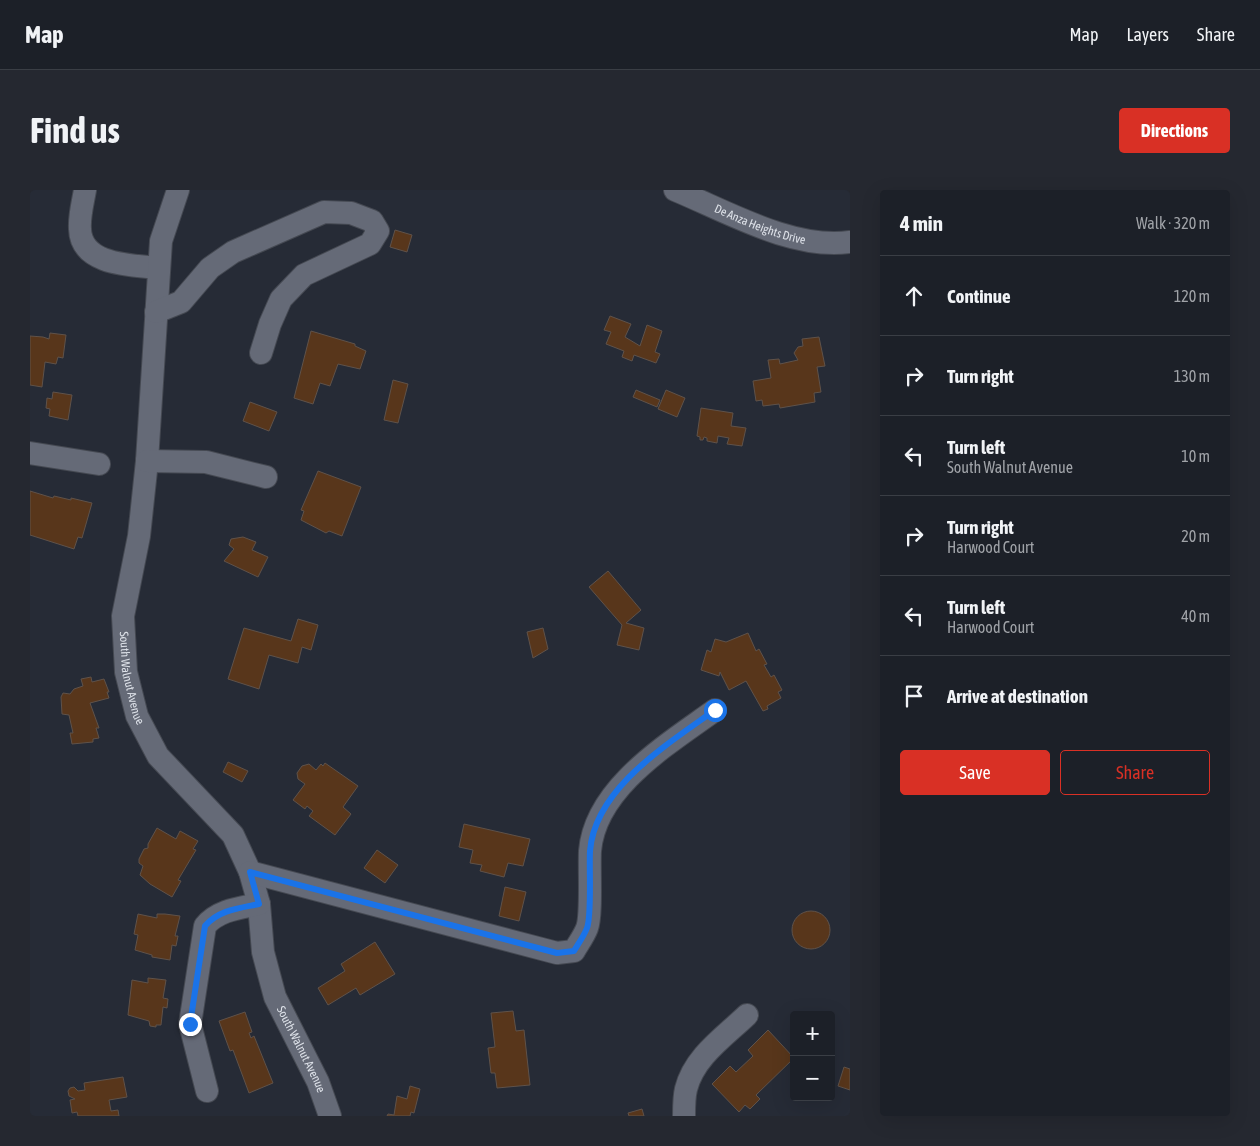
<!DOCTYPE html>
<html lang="en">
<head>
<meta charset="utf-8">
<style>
	:root { --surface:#1c2028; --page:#252830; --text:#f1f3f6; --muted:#a0a3a8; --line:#3a3e45; --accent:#d93025 }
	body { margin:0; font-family:"Asap Condensed",sans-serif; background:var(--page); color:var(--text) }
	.controls { position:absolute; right:15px; bottom:15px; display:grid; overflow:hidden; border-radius:5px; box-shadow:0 5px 20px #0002 }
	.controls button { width:45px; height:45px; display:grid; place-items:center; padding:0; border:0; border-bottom:1px solid var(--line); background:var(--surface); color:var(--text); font:25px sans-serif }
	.stop { position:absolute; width:15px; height:15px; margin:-11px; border:4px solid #1a73e8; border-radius:50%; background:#fff }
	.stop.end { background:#1a73e8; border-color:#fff; box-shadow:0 1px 5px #0008 }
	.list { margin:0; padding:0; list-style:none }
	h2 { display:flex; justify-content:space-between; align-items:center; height:65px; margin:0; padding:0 20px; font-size:21px }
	h2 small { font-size:16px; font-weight:400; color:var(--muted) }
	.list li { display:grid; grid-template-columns:32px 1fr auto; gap:15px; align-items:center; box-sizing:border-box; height:80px; padding:0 20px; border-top:1px solid var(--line) }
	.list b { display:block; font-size:19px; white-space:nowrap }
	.list p { margin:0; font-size:16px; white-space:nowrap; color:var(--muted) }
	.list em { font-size:16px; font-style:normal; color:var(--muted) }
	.actions { display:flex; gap:10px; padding:15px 20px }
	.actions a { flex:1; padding:11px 0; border:1px solid var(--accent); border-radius:5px; text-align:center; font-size:18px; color:var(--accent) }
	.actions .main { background:var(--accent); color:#fff }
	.icon { flex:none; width:28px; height:28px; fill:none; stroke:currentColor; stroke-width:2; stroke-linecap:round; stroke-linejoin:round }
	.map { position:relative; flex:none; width:820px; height:926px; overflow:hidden; border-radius:5px }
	header { display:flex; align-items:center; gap:30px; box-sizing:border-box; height:70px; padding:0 25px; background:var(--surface); border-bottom:1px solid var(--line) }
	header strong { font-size:24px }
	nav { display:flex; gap:28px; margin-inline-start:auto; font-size:18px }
	.intro { display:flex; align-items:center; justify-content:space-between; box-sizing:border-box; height:120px; padding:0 30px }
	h1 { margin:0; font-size:35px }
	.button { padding:12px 22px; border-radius:5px; background:var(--accent); color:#fff; font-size:18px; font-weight:700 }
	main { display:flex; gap:30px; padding:0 30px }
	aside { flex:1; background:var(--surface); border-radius:5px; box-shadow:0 5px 20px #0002 }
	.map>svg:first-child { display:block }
	.building { fill:#58361b; stroke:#5f524a }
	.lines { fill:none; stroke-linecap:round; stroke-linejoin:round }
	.minor-casing { stroke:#454952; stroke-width:24 }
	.minor { stroke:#656a77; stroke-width:22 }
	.route { stroke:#1a73e8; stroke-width:6 }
	.labels { text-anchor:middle; stroke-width:4.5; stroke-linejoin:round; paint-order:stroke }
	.street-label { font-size:12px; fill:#dde1e8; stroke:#1d212c }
</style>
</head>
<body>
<header>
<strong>Map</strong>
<nav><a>Map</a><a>Layers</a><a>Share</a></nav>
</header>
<div class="intro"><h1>Find us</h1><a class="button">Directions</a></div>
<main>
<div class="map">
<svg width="820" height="926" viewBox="0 0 820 926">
	<rect width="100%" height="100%" fill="#262b36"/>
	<g class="building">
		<path d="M365,40L382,45L377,62L360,57Z"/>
		<path d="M580,126L601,134L595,147L610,156L617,135L632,141L625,162L630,164L626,173L604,165L602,171L592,167L594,161L576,154L581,142L574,140Z"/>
		<path d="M281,141L325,154V156L336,161L330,179L308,174L300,196L290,193L283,214L264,208Z"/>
		<path d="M20,143L36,145L33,168L28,167L26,174L15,172L12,197L0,195V146L13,147L19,149Z"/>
		<path d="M789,147L795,176L787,177L791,202L784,203L785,212L750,218L749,214L733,216L732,210L726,211L723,191L741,188L738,170L749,169L750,174L768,170L764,163L768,157L773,156L772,149Z"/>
		<path d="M363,190L378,194L368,233L354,230Z"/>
		<path d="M606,200L630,210L627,217L603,207Z"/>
		<path d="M636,200L655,208L647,227L628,219Z"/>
		<path d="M23,202L42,205L38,230L19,226L20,219L16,218L17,208L22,209Z"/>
		<path d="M220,212L247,222L239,241L213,231Z"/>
		<path d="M671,218L703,223L701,236L716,238L712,256L697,254L699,248L688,246L687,253L677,251V248L674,247L673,250H670V247L667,246Z"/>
		<path d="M288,281L331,297L312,346L299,341L296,343L271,330L274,321L271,320Z"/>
		<path d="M0,301L23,308L24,306L41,310V308L62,313L52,348L48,347L44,359L0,345Z"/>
		<path d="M213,347L226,352L222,360L238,367L228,387L194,371L204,359L199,355L201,349Z"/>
		<path d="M578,381L611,420L596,433L614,438L609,460L587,455L592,435L559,397Z"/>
		<path d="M268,429L288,435L281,460L272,457L268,473L239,465L229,499L198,489L214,438L261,451Z"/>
		<path d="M513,438L518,459L503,468L497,442Z"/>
		<path d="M718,443L726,461L729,459L737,474L734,475L741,487L744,485L752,500L748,502L751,508L737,516L738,519L733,521L716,491L699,500L690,482L689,486L671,480L677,460L681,462L685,449L696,452Z"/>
		<path d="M61,487L62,492L74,489L79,502H77L79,508L60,513L69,538H66L69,548L63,549V552L42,554L40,543H43L39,525L32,524L31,507L33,503L40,504L44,499L53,496L51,489Z"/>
		<path d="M198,572L218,581L212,592L193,582Z"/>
		<path d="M295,573L328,596L313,617L321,624L305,645L279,626L283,621L277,616L275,619L263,610L275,594L268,589L267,583L272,576L279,574L286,580L291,574L293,576Z"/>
		<path d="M434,634L500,649L493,676L478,673L474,687L450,681L452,675L440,673L443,660L429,657Z"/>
		<path d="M127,638L146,649L150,641L168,651L163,659L166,660L148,690L151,691L142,707L120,694L110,685L113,676L109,673V669L114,659L118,658V654Z"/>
		<path d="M347,660L368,675L355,693L334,678Z"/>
		<path d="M475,697L496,702L489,731L469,726Z"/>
		<circle cx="781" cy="740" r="19"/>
		<path d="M108,724L127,728V724H135L150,726L145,746H148L146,756L142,755L140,770L122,767V765L105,760L108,745L104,744Z"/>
		<path d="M345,752L365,784L330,805L326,798L298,815L288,798L315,781L311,774Z"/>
		<path d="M118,788L136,790L133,808L138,809L137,818L133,817L131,835H126V837L120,836L119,831L98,825L102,790L118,793Z"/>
		<path d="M483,821L486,841L494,840L500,895L467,898L465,883H461L458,858L465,857L461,823Z"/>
		<path d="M215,822L222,842L219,843L221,848L224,846L243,893L219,903L203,860L200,861L189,831Z"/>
		<path d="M738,840L764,868L726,905L730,909L720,919L715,915L709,922L682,894L700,876L706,882L723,866L718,860Z"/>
		<path d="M814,877L820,879V900L808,896Z"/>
		<path d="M93,887L97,907L79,910L81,921L88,920L89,926H48L47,922L42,923L40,910L45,909L39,906L38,901L40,898L44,897L48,901L55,900L54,893Z"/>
		<path d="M380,896L390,899L384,923L381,922L380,926H357L358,924L364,925L367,906L377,909Z"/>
		<path d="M612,919L614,926H599L598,923Z"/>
	</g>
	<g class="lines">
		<defs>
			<g id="minor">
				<path d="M55,0C53,12 49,26 50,39C51,76 103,75 129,78"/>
				<path id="s1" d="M148,0L131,51L117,271L109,346L93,426L96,482L107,526L128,566L203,645L220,682L229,714L233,762L245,807L288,892L300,926"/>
				<path id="s2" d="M645,0C698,22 763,60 820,52"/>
				<path d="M126,122L151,112L180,78L203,62L294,22L321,23L342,31L348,41L340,54L274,85L251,109L240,134L231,163"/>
				<path d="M0,263L69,274"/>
				<path d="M117,271L176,272L236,287"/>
				<path d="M220,682L527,763L544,761C548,754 554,746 557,738C562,725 559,679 560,661C565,598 638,554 685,520"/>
				<path d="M177,901L160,834L175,736C188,720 210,718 229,714"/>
				<path d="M654,926C654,917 654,907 656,899C664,867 694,847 717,825"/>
			</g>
		</defs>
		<use href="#minor" class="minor-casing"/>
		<use href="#minor" class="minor"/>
	</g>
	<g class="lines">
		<path class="route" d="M160,834L175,736C188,720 210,718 229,714L220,682L527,763L544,761C548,754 554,746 557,738C562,725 559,679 560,661C565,598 638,554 685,520"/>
	</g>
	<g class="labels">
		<g class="street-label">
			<text dy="4" stroke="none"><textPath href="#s2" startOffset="92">De Anza Heights Drive</textPath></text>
			<text dy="4" stroke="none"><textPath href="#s1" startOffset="494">South Walnut Avenue</textPath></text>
			<text dy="4" stroke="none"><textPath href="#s1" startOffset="914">South Walnut Avenue</textPath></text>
		</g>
	</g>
</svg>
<div class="controls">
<button>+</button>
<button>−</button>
</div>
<div class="stop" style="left:685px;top:520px"></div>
<div class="stop end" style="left:160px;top:834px"></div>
</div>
<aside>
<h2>4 min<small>Walk · 320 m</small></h2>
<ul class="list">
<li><svg class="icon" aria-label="ahead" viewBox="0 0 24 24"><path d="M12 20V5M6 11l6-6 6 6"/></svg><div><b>Continue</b></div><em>120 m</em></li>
<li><svg class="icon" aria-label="right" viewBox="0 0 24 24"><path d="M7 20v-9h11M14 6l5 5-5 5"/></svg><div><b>Turn right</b></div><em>130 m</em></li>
<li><svg class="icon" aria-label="left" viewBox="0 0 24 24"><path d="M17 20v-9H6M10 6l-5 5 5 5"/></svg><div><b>Turn left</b><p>South Walnut Avenue</p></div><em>10 m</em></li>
<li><svg class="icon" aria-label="right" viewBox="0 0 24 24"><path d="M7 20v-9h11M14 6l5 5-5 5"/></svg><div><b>Turn right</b><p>Harwood Court</p></div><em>20 m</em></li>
<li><svg class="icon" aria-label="left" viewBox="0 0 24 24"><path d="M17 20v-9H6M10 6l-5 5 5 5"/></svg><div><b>Turn left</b><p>Harwood Court</p></div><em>40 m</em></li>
<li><svg class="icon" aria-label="arrive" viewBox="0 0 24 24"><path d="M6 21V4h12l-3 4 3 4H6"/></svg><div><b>Arrive at destination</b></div></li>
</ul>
<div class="actions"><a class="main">Save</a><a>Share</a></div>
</aside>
</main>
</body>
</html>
